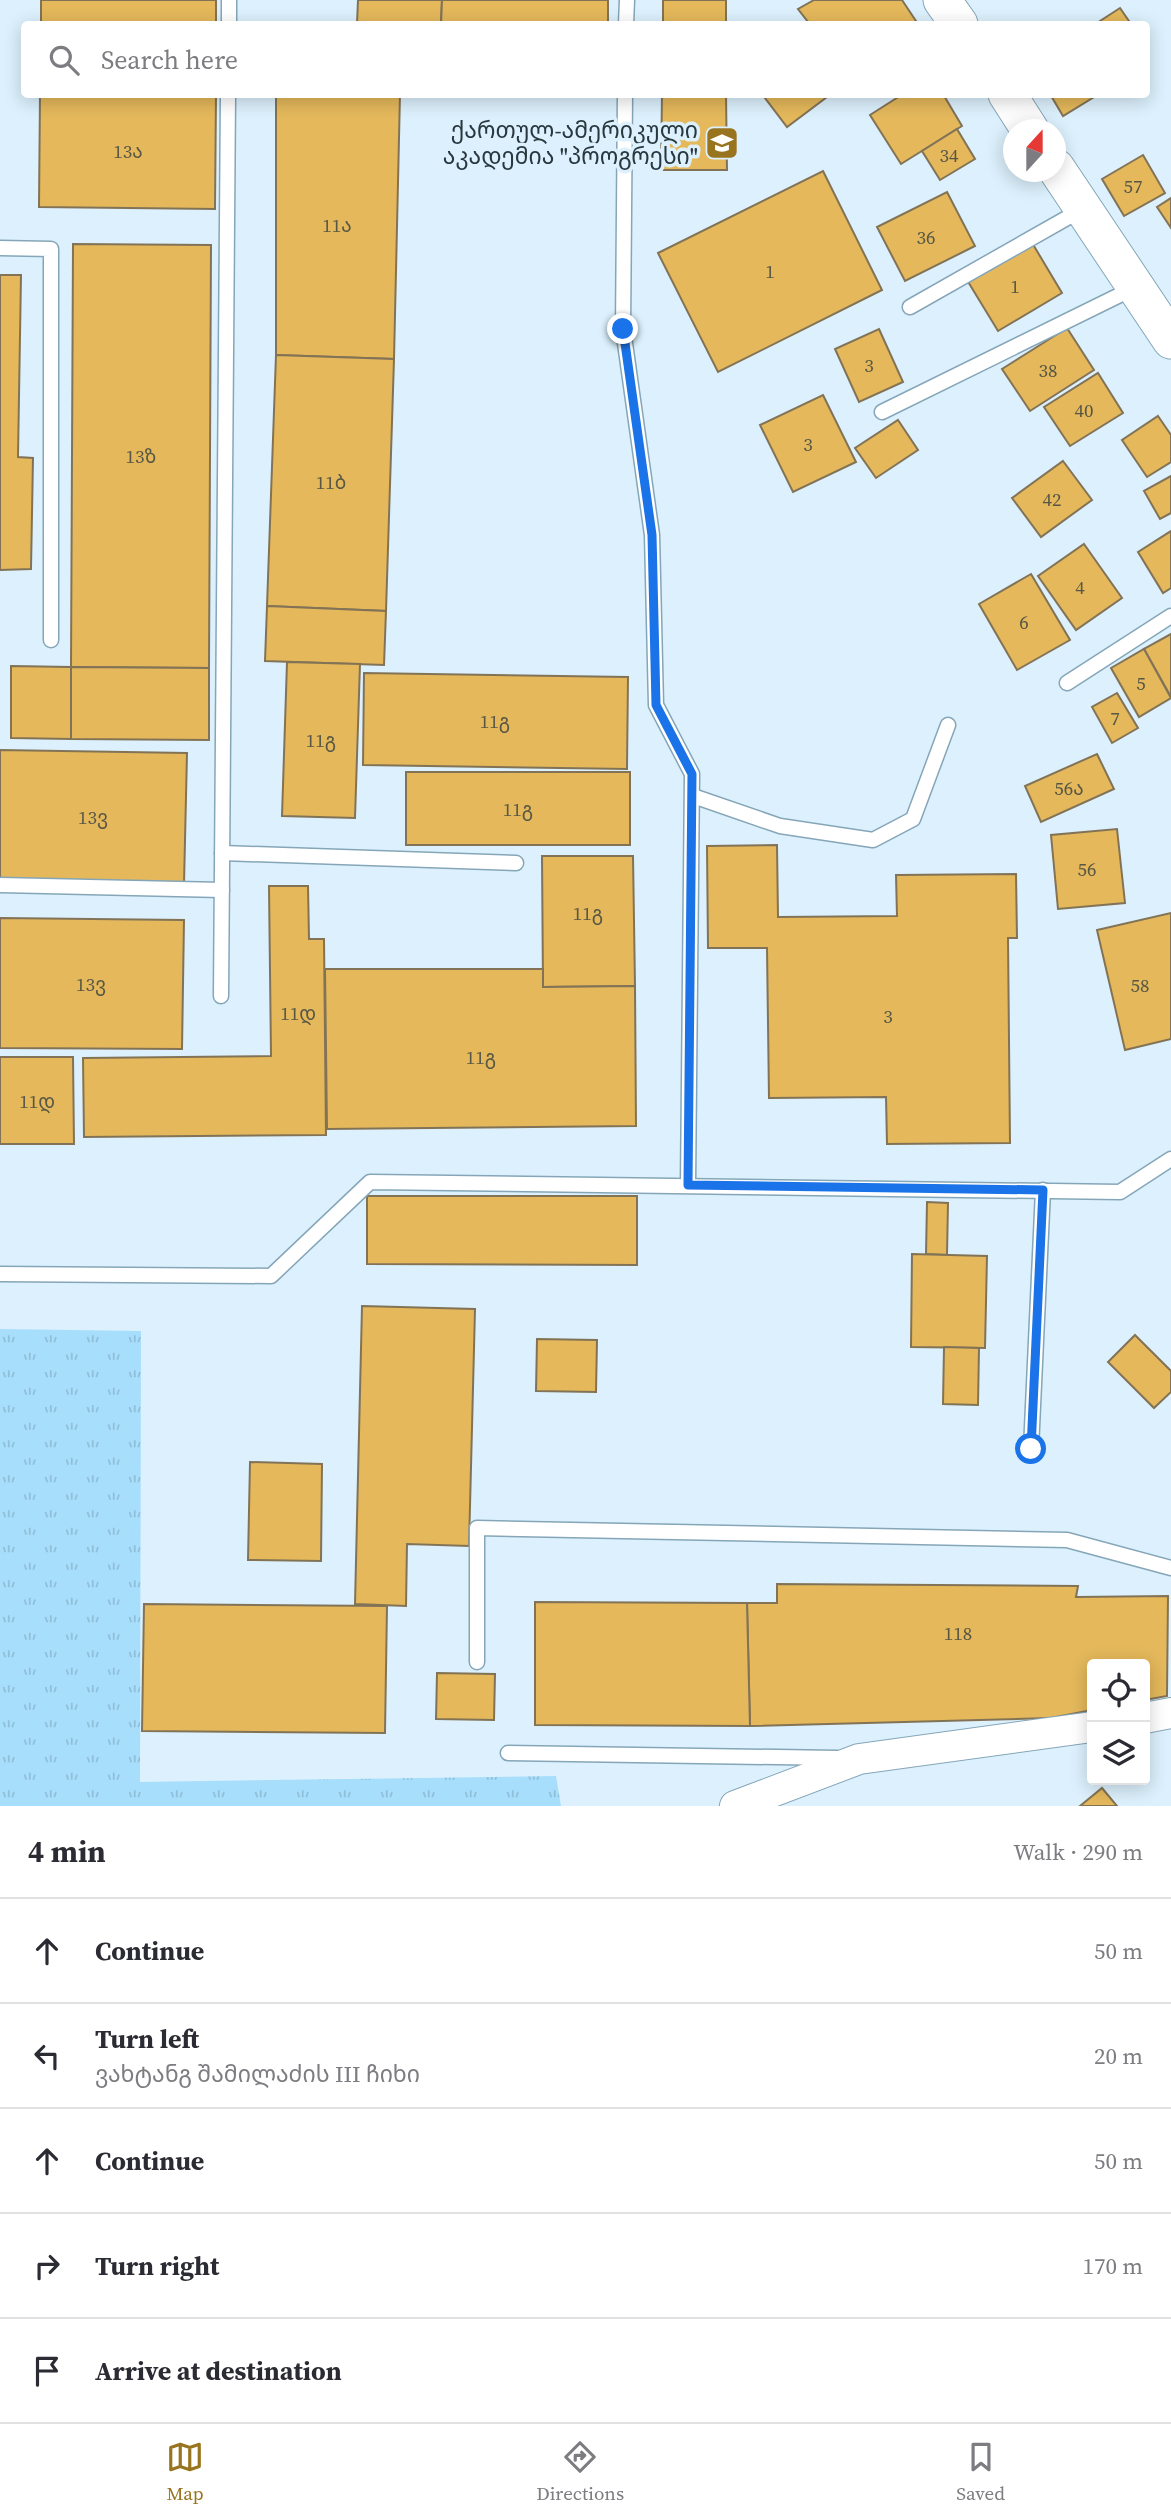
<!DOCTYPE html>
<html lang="en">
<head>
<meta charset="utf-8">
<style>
	:root { --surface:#fff; --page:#f2f2f3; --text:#2b2b33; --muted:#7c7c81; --line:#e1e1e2; --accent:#99741f }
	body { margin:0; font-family:"Source Serif 4","Noto Sans Georgian",serif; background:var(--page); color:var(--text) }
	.controls { position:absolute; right:21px; bottom:21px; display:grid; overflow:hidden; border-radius:7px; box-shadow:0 4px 18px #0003 }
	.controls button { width:63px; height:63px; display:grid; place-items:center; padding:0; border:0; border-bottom:2px solid var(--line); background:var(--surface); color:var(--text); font:35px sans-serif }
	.compass { position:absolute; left:1003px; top:119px; width:63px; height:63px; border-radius:50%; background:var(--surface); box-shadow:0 4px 18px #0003; rotate:21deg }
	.stop { position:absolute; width:21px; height:21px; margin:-16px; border:5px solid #1a73e8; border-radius:50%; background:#fff }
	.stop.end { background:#1a73e8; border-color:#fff; box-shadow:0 2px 7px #0008 }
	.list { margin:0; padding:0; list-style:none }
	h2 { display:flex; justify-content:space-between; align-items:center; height:91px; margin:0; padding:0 28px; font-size:30px }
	h2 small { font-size:23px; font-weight:400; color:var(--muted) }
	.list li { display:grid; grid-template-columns:46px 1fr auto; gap:21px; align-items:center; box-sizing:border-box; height:105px; padding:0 28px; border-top:2px solid var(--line) }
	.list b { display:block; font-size:26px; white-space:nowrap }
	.list p { margin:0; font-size:23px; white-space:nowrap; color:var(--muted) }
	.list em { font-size:23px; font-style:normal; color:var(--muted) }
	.icon { flex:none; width:38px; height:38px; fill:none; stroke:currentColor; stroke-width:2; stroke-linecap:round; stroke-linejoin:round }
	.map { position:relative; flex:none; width:1171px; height:1806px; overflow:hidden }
	.search { position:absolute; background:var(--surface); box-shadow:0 4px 18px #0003; left:21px; right:21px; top:21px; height:77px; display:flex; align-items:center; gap:18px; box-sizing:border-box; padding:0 24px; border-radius:7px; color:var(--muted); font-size:26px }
	.sheet { height:616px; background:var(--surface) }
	nav { display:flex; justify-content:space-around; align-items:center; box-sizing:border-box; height:98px; border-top:2px solid var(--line); background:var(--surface); font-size:19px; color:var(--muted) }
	nav a { display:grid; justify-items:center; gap:4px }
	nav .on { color:var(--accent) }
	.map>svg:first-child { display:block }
	.grass { fill:url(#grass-tufts) }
	.building { fill:#e4b85b; stroke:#827357; stroke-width:2 }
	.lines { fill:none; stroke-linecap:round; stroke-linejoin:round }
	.service-casing { stroke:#85a6b8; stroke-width:17 }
	.minor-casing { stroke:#85a6b8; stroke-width:32 }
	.tertiary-casing { stroke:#85a6b8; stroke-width:39 }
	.service { stroke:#fff; stroke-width:14 }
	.minor { stroke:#fff; stroke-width:30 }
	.tertiary { stroke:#fff; stroke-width:37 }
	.route { stroke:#1a73e8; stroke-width:9 }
	.labels { text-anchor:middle; stroke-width:7; stroke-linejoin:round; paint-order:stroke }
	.number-label { font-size:19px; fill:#585745 }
	.poi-label { font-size:23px; fill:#29373e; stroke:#dcf1fd; text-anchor:end }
</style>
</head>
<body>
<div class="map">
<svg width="1171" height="1806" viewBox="0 0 1171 1806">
	<defs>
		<pattern id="grass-tufts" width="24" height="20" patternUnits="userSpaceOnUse" patternTransform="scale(1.75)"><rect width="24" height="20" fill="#a7defc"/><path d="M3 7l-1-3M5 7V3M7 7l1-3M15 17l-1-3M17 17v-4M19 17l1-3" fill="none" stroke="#90bfd9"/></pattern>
	</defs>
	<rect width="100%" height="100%" fill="#dcf1fd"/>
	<path class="grass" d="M0,1329L141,1331L140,1782L556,1776L561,1806H0Z"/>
	<g class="building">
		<rect x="41" y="0" width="175" height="24"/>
		<path d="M358,0H442L441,24H357Z"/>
		<path d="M442,0H608V24H441Z"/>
		<rect x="663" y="0" width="63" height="24"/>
		<path d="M814,0H902L918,24H804L808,22L798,9Z"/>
		<path d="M1120,8L1131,24H1102L1100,21Z"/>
		<path d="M40,94H216L215,209L39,207Z"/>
		<path d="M276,94H400L394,359L276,355Z"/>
		<path d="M662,94H726L727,170H661Z"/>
		<path d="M762,94H831L787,127Z"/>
		<path d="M903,94H943L962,126L901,164L870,115Z"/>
		<path d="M1050,94H1099L1063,116Z"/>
		<path d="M957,129L975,159L940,180L922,151Z"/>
		<path d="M1143,155L1165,193L1124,216L1102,179Z"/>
		<path d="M823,171L882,290L718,372L658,253Z"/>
		<path d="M947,192L975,246L905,281L877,227Z"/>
		<path d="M1171,198V228L1157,207Z"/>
		<path d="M1031,241L1062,293L998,331L967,280Z"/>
		<path d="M73,244L211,245L209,668L71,667Z"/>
		<path d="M0,275H21L18,457L33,458L31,569L0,570Z"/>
		<path d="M1067,328L1094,370L1030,411L1002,369Z"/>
		<path d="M879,329L903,382L859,402L835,349Z"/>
		<path d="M276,355L394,359L386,611L267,606Z"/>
		<path d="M1098,373L1123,413L1070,446L1044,407Z"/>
		<path d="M823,395L856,462L793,492L760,425Z"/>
		<path d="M1158,416L1171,435V462L1147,477L1122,440Z"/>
		<path d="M898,420L918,450L876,478L855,448Z"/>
		<path d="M1063,461L1092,500L1041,537L1012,498Z"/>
		<path d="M1171,476V513L1160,519L1144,491Z"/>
		<path d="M1171,531V588L1163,593L1138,552Z"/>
		<path d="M1084,544L1122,598L1076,630L1038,576Z"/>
		<path d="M1031,574L1070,640L1017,670L979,604Z"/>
		<path d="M267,606L386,611L384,665L265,661Z"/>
		<path d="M1171,634V697L1144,649Z"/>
		<path d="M1144,649L1171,698L1139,717L1111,668Z"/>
		<path d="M287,662L360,664L355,818L282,816Z"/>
		<path d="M11,666L71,667V739L11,738Z"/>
		<path d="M71,667L209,668V740L71,739Z"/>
		<path d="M364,673L628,677L627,769L363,765Z"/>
		<path d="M1117,693L1138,728L1112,743L1092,707Z"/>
		<path d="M0,750L187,753L184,884L0,880Z"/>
		<path d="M1097,754L1114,789L1041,822L1025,786Z"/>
		<rect x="406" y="772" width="224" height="73"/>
		<path d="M1117,829L1125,903L1058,909L1051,835Z"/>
		<path d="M777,845L778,917L897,916L896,875L1016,874L1017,938H1008L1010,1143L887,1144L886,1097L769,1098L767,948H708L707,846Z"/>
		<path d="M542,856H633L635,986L543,987Z"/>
		<path d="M269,886H308L309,939H324L326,1135L84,1137L83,1058L271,1056Z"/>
		<path d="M1171,913V1039L1125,1050L1097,930Z"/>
		<path d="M0,918L184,920L182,1049L0,1048Z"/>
		<path d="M325,969H543V987L635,986L636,1126L327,1129Z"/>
		<path d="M0,1057H73L74,1144H0Z"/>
		<path d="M367,1196H637V1265L367,1264Z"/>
		<path d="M927,1202L948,1203L947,1255L926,1254Z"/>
		<path d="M912,1254L987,1256L985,1348L911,1347Z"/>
		<path d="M362,1306L475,1309L469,1546L407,1544L406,1606L355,1604Z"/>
		<path d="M1135,1335L1171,1371V1392L1154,1408L1108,1362Z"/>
		<path d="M537,1339L597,1340L596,1392L536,1391Z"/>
		<path d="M944,1347L979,1348L978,1405L943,1404Z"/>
		<path d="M250,1462L322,1464L321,1561L248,1560Z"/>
		<path d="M777,1584L1078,1586L1076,1597L1168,1596L1167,1696L1145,1700V1664H1092V1710L1051,1718L750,1726L747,1603H777Z"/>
		<path d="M535,1602L747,1603L750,1726L535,1725Z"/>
		<path d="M144,1604L387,1606L385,1733L142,1731Z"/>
		<path d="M437,1673L495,1674L494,1720L436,1719Z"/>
		<path d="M1102,1788L1117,1806H1080Z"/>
	</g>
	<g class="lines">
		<defs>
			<g id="service">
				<path d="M229,24V0"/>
				<path d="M626,24L627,0"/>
				<path d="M625,94L623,329L652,535L656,705L692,774L688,1185"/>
				<path d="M0,248L51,249V640"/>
				<path d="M910,307L1081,210"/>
				<path d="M882,412L1134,288"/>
				<path d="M1067,683L1171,616"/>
				<path d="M693,796L780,826L873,840L913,819L948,725"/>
				<path d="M222,853L516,863"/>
				<path d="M0,885L222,890"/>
				<path d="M221,996L228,94"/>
				<path d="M0,1274L271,1276L370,1182L1120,1192L1171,1159"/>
				<path d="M1031,1449L1043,1190"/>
				<path d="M477,1662V1528L1067,1540L1171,1568"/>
				<path d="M508,1753L837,1758"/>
			</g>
			<g id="minor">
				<path d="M1145,1718L1171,1713"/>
				<path d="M735,1806L859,1759L1092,1727"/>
			</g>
			<g id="tertiary">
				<path d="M942,0L959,24"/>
				<path d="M1007,94L1030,130"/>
				<path d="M1056,168L1171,340"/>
			</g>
		</defs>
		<use href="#service" class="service-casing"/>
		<use href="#minor" class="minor-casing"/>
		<use href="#tertiary" class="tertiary-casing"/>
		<use href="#service" class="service"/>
		<use href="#minor" class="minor"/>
		<use href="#tertiary" class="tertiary"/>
	</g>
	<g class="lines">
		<path class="route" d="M623,329L652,535L656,705L692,774L688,1185L1043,1190L1031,1449"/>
	</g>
	<defs>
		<symbol id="school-square" viewBox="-11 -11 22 22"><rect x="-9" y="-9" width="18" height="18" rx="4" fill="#99741f" stroke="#dcf1fd"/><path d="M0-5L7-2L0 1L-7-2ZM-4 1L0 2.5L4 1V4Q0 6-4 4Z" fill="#fff"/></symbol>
	</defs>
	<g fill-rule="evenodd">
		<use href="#school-square" x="703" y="124" width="38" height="38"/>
	</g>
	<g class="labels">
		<g class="number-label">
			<text x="128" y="158">13ა</text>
			<text x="949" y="162">34</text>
			<text x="1133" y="193">57</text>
			<text x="337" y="232">11ა</text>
			<text x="926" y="244">36</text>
			<text x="770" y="278">1</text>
			<text x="1015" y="293">1</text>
			<text x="869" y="372">3</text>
			<text x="1048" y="377">38</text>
			<text x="1084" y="417">40</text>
			<text x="808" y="451">3</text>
			<text x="141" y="463">13ზ</text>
			<text x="331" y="489">11ბ</text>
			<text x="1052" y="506">42</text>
			<text x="1080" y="594">4</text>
			<text x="1024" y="629">6</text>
			<text x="1141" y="690">5</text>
			<text x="1115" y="725">7</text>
			<text x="495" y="728">11გ</text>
			<text x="321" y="747">11გ</text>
			<text x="1069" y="795">56ა</text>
			<text x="518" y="816">11გ</text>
			<text x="93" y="824">13ვ</text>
			<text x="1087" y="876">56</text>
			<text x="588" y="920">11გ</text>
			<text x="91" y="991">13ვ</text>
			<text x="1140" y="992">58</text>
			<text x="298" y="1020">11დ</text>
			<text x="888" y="1023">3</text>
			<text x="481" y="1064">11გ</text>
			<text x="37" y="1108">11დ</text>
			<text x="958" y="1640">118</text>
		</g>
		<g class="poi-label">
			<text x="698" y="138">ქართულ-ამერიკული<tspan x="698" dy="26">აკადემია "პროგრესი"</tspan></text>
		</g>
	</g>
</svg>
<div class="controls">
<button><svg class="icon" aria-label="locate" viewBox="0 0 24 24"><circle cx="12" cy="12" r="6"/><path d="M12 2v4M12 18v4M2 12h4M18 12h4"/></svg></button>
<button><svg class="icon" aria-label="layers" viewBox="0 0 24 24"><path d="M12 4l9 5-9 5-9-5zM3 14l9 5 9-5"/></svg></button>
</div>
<svg class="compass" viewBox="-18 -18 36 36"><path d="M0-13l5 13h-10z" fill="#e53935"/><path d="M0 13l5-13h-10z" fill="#7c7c81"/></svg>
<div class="stop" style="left:1031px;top:1449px"></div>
<div class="stop end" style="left:623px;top:329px"></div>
<div class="search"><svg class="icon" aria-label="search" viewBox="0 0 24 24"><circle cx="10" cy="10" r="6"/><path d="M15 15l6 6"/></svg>Search here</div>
</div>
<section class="sheet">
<h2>4 min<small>Walk · 290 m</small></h2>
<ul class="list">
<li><svg class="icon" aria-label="ahead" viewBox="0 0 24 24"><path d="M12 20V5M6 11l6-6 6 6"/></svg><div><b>Continue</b></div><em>50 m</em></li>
<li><svg class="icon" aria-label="left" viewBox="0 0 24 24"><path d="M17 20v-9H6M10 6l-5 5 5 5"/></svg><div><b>Turn left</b><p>ვახტანგ შამილაძის III ჩიხი</p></div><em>20 m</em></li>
<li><svg class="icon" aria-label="ahead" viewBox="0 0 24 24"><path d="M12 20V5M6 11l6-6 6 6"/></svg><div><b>Continue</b></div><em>50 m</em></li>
<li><svg class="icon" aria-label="right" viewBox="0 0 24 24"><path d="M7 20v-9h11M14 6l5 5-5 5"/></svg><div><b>Turn right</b></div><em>170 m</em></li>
<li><svg class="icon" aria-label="arrive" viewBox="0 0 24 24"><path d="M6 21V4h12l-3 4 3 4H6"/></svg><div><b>Arrive at destination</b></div></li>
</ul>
</section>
<nav>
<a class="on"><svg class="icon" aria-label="map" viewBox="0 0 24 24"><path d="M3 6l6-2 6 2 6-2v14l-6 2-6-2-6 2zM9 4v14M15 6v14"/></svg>Map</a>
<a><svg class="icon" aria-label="directions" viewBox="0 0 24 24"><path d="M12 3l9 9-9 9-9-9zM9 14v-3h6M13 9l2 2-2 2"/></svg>Directions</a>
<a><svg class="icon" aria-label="saved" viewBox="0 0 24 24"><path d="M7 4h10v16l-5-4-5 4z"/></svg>Saved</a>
</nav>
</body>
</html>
